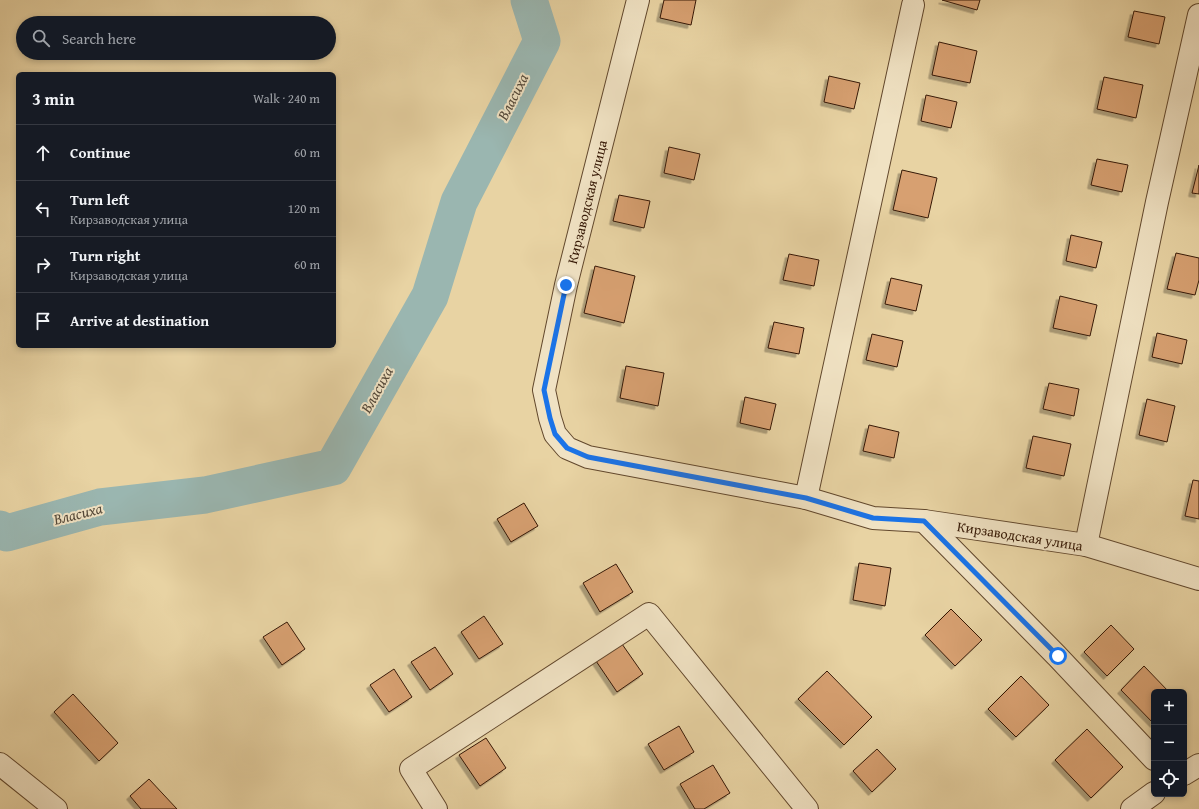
<!DOCTYPE html>
<html lang="en">
<head>
<meta charset="utf-8">
<style>
	:root { --surface:#171b24; --page:#242831; --text:#f1f3f6; --muted:#9ea1a6; --line:#363941 }
	body { margin:0; font-family:"Gentium Book Plus",serif; background:var(--page); color:var(--text) }
	.controls { position:absolute; right:12px; bottom:12px; display:grid; overflow:hidden; border-radius:6px; box-shadow:0 2px 6px #0003 }
	.controls button { width:36px; height:36px; display:grid; place-items:center; padding:0; border:0; border-bottom:1px solid var(--line); background:var(--surface); color:var(--text); font:20px sans-serif }
	.stop { position:absolute; width:12px; height:12px; margin:-9px; border:3px solid #1a73e8; border-radius:50%; background:#fff }
	.stop.end { background:#1a73e8; border-color:#fff; box-shadow:0 1px 4px #0008 }
	.list { margin:0; padding:0; list-style:none }
	h2 { display:flex; justify-content:space-between; align-items:center; height:52px; margin:0; padding:0 16px; font-size:17px }
	h2 small { font-size:13px; font-weight:400; color:var(--muted) }
	.list li { display:grid; grid-template-columns:26px 1fr auto; gap:12px; align-items:center; box-sizing:border-box; height:56px; padding:0 16px; border-top:1px solid var(--line) }
	.list b { display:block; font-size:15px; white-space:nowrap }
	.list p { margin:0; font-size:13px; white-space:nowrap; color:var(--muted) }
	.list em { font-size:13px; font-style:normal; color:var(--muted) }
	.icon { flex:none; width:22px; height:22px; fill:none; stroke:currentColor; stroke-width:2; stroke-linecap:round; stroke-linejoin:round }
	.map { position:relative; flex:none; width:1199px; height:809px; overflow:hidden }
	.search { position:absolute; background:var(--surface); box-shadow:0 2px 6px #0003; left:16px; top:16px; width:320px; height:44px; display:flex; align-items:center; gap:10px; box-sizing:border-box; padding:0 14px; border-radius:22px; color:var(--muted); font-size:15px }
	.panel { position:absolute; background:var(--surface); box-shadow:0 2px 6px #0003; left:16px; top:72px; width:320px; height:276px; border-radius:6px }
	.map>svg:first-child { display:block }
	.lines { fill:none; stroke-linecap:round; stroke-linejoin:round }
	.river { stroke:#9ab6b0; stroke-width:37 }
	.building { fill:#d7a071; stroke:#361906; filter:url(#shadow) }
	.minor-casing { stroke:#62482d; stroke-width:24 }
	.minor { stroke:#f0e2c3; stroke-width:22 }
	.route { stroke:#1a73e8; stroke-width:5 }
	.labels { text-anchor:middle; stroke-width:4; stroke-linejoin:round; paint-order:stroke }
	.street-label { font-size:14px; fill:#361906; stroke:#f0e2c3 }
	.water-label { font-size:15px; font-style:italic; fill:#544839; stroke:#f0e2c3 }
</style>
</head>
<body>
<div class="map">
<svg width="1199" height="809" viewBox="0 0 1199 809">
	<defs>
		<filter id="shadow"><feDropShadow dx="-3.5" dy="3.5" stdDeviation="0" flood-color="#0004"/></filter>
	</defs>
	<rect width="100%" height="100%" fill="#e8d3a3"/>
	<filter id="stains"><feTurbulence type="fractalNoise" baseFrequency=".005" numOctaves="4"/><feColorMatrix values="0 0 0 0 .2 0 0 0 0 .09 0 0 0 0 .02 0 0 0 .5 -.17"/></filter>
	<radialGradient id="worn" r=".72"><stop offset=".6" stop-color="#630" stop-opacity="0"/><stop offset="1" stop-color="#630" stop-opacity=".3"/></radialGradient>
	<g class="lines">
		<path class="river" d="M0,529L7,533L100,507L205,495L333,467L430,296L459,202L542,41L529,0"/>
	</g>
	<g class="building">
		<path d="M664,0H696L691,25L660,18Z"/>
		<path d="M942,0H980L977,10Z"/>
		<path d="M1134,11L1165,17L1159,44L1128,37Z"/>
		<path d="M939,42L977,51L970,83L932,75Z"/>
		<path d="M829,76L860,83L854,109L824,102Z"/>
		<path d="M1104,77L1143,85L1136,118L1097,109Z"/>
		<path d="M926,95L957,102L951,128L921,121Z"/>
		<path d="M669,147L700,154L694,180L664,173Z"/>
		<path d="M1097,159L1128,165L1122,192L1091,185Z"/>
		<path d="M1199,165V194L1192,193Z"/>
		<path d="M902,170L937,178L928,218L893,210Z"/>
		<path d="M619,195L650,201L644,228L613,221Z"/>
		<path d="M1071,235L1102,242L1096,268L1066,261Z"/>
		<path d="M1176,253L1199,258V280L1195,295L1167,289Z"/>
		<path d="M789,254L819,260L814,286L783,280Z"/>
		<path d="M595,266L635,276L624,323L584,313Z"/>
		<path d="M891,278L922,285L916,311L885,304Z"/>
		<path d="M1060,296L1097,305L1090,336L1053,328Z"/>
		<path d="M774,322L804,328L799,354L768,348Z"/>
		<path d="M1157,333L1187,340L1182,364L1152,357Z"/>
		<path d="M872,334L903,341L897,367L866,360Z"/>
		<path d="M626,366L664,373L658,406L620,398Z"/>
		<path d="M1049,383L1079,389L1074,416L1043,409Z"/>
		<path d="M745,397L776,404L770,430L740,423Z"/>
		<path d="M1147,399L1175,406L1167,442L1139,435Z"/>
		<path d="M869,425L899,432L894,458L863,451Z"/>
		<path d="M1033,436L1071,444L1064,476L1026,468Z"/>
		<path d="M1193,480L1199,481V519L1185,516Z"/>
		<path d="M524,503L538,526L511,542L497,519Z"/>
		<path d="M859,563L891,568L885,606L853,600Z"/>
		<path d="M616,564L633,592L600,612L583,583Z"/>
		<path d="M951,609L982,640L955,666L925,635Z"/>
		<path d="M484,616L503,644L479,659L461,632Z"/>
		<path d="M287,622L305,649L282,665L263,637Z"/>
		<path d="M1111,625L1134,649L1107,676L1084,652Z"/>
		<path d="M622,644L643,674L617,692L596,661Z"/>
		<path d="M435,647L453,674L430,690L411,662Z"/>
		<path d="M1144,666L1169,692H1154V724L1121,690Z"/>
		<path d="M394,669L412,697L389,712L370,685Z"/>
		<path d="M827,671L872,717L844,745L798,699Z"/>
		<path d="M1021,676L1049,705L1016,737L988,709Z"/>
		<path d="M73,694L118,743L99,761L54,712Z"/>
		<path d="M679,726L694,752L664,770L648,744Z"/>
		<path d="M1087,729L1123,767L1091,798L1055,760Z"/>
		<path d="M486,738L506,768L480,786L459,755Z"/>
		<path d="M877,749L896,769L872,792L853,771Z"/>
		<path d="M713,765L730,793L704,809H695L680,784Z"/>
		<path d="M149,779L177,809H141L130,796Z"/>
	</g>
	<g class="lines">
		<defs>
			<g id="minor">
				<path d="M638,0L566,285L544,390L550,418L555,434L567,448L588,457L806,498L873,518L924,521L1086,545L1199,579"/>
				<path d="M806,498L913,5"/>
				<path d="M924,521L1057,656L1154,759"/>
				<path d="M1086,545L1157,202L1199,15"/>
				<path d="M0,764L56,809"/>
				<path d="M1184,774L1199,765"/>
				<path d="M436,809L411,769L649,614L807,809"/>
				<path d="M1132,809L1154,793"/>
			</g>
		</defs>
		<use href="#minor" class="minor-casing"/>
		<use href="#minor" class="minor"/>
	</g>
	<g class="lines">
		<path class="route" d="M566,285L544,390L550,418L555,434L567,448L588,457L806,498L873,518L924,521L1058,656"/>
	</g>
	<g class="labels">
		<g class="street-label">
			<text transform="translate(587 202) rotate(-76)" y="5">Кирзаводская улица</text>
			<text transform="translate(1020 536) rotate(9)" y="5">Кирзаводская улица</text>
		</g>
		<g class="water-label">
			<text transform="translate(513 97) rotate(-63)" y="5">Власиха</text>
			<text transform="translate(377 390) rotate(-61)" y="5">Власиха</text>
			<text transform="translate(78 514) rotate(-14)" y="5">Власиха</text>
		</g>
	</g>
	<rect width="100%" height="100%" filter="url(#stains)"/>
	<rect width="100%" height="100%" fill="url(#worn)"/>
</svg>
<div class="controls">
<button>+</button>
<button>−</button>
<button><svg class="icon" aria-label="locate" viewBox="0 0 24 24"><circle cx="12" cy="12" r="6"/><path d="M12 2v4M12 18v4M2 12h4M18 12h4"/></svg></button>
</div>
<div class="stop" style="left:1058px;top:656px"></div>
<div class="stop end" style="left:566px;top:285px"></div>
<div class="search"><svg class="icon" aria-label="search" viewBox="0 0 24 24"><circle cx="10" cy="10" r="6"/><path d="M15 15l6 6"/></svg>Search here</div>
<section class="panel">
<h2>3 min<small>Walk · 240 m</small></h2>
<ul class="list">
<li><svg class="icon" aria-label="ahead" viewBox="0 0 24 24"><path d="M12 20V5M6 11l6-6 6 6"/></svg><div><b>Continue</b></div><em>60 m</em></li>
<li><svg class="icon" aria-label="left" viewBox="0 0 24 24"><path d="M17 20v-9H6M10 6l-5 5 5 5"/></svg><div><b>Turn left</b><p>Кирзаводская улица</p></div><em>120 m</em></li>
<li><svg class="icon" aria-label="right" viewBox="0 0 24 24"><path d="M7 20v-9h11M14 6l5 5-5 5"/></svg><div><b>Turn right</b><p>Кирзаводская улица</p></div><em>60 m</em></li>
<li><svg class="icon" aria-label="arrive" viewBox="0 0 24 24"><path d="M6 21V4h12l-3 4 3 4H6"/></svg><div><b>Arrive at destination</b></div></li>
</ul>
</section>
</div>
</body>
</html>
